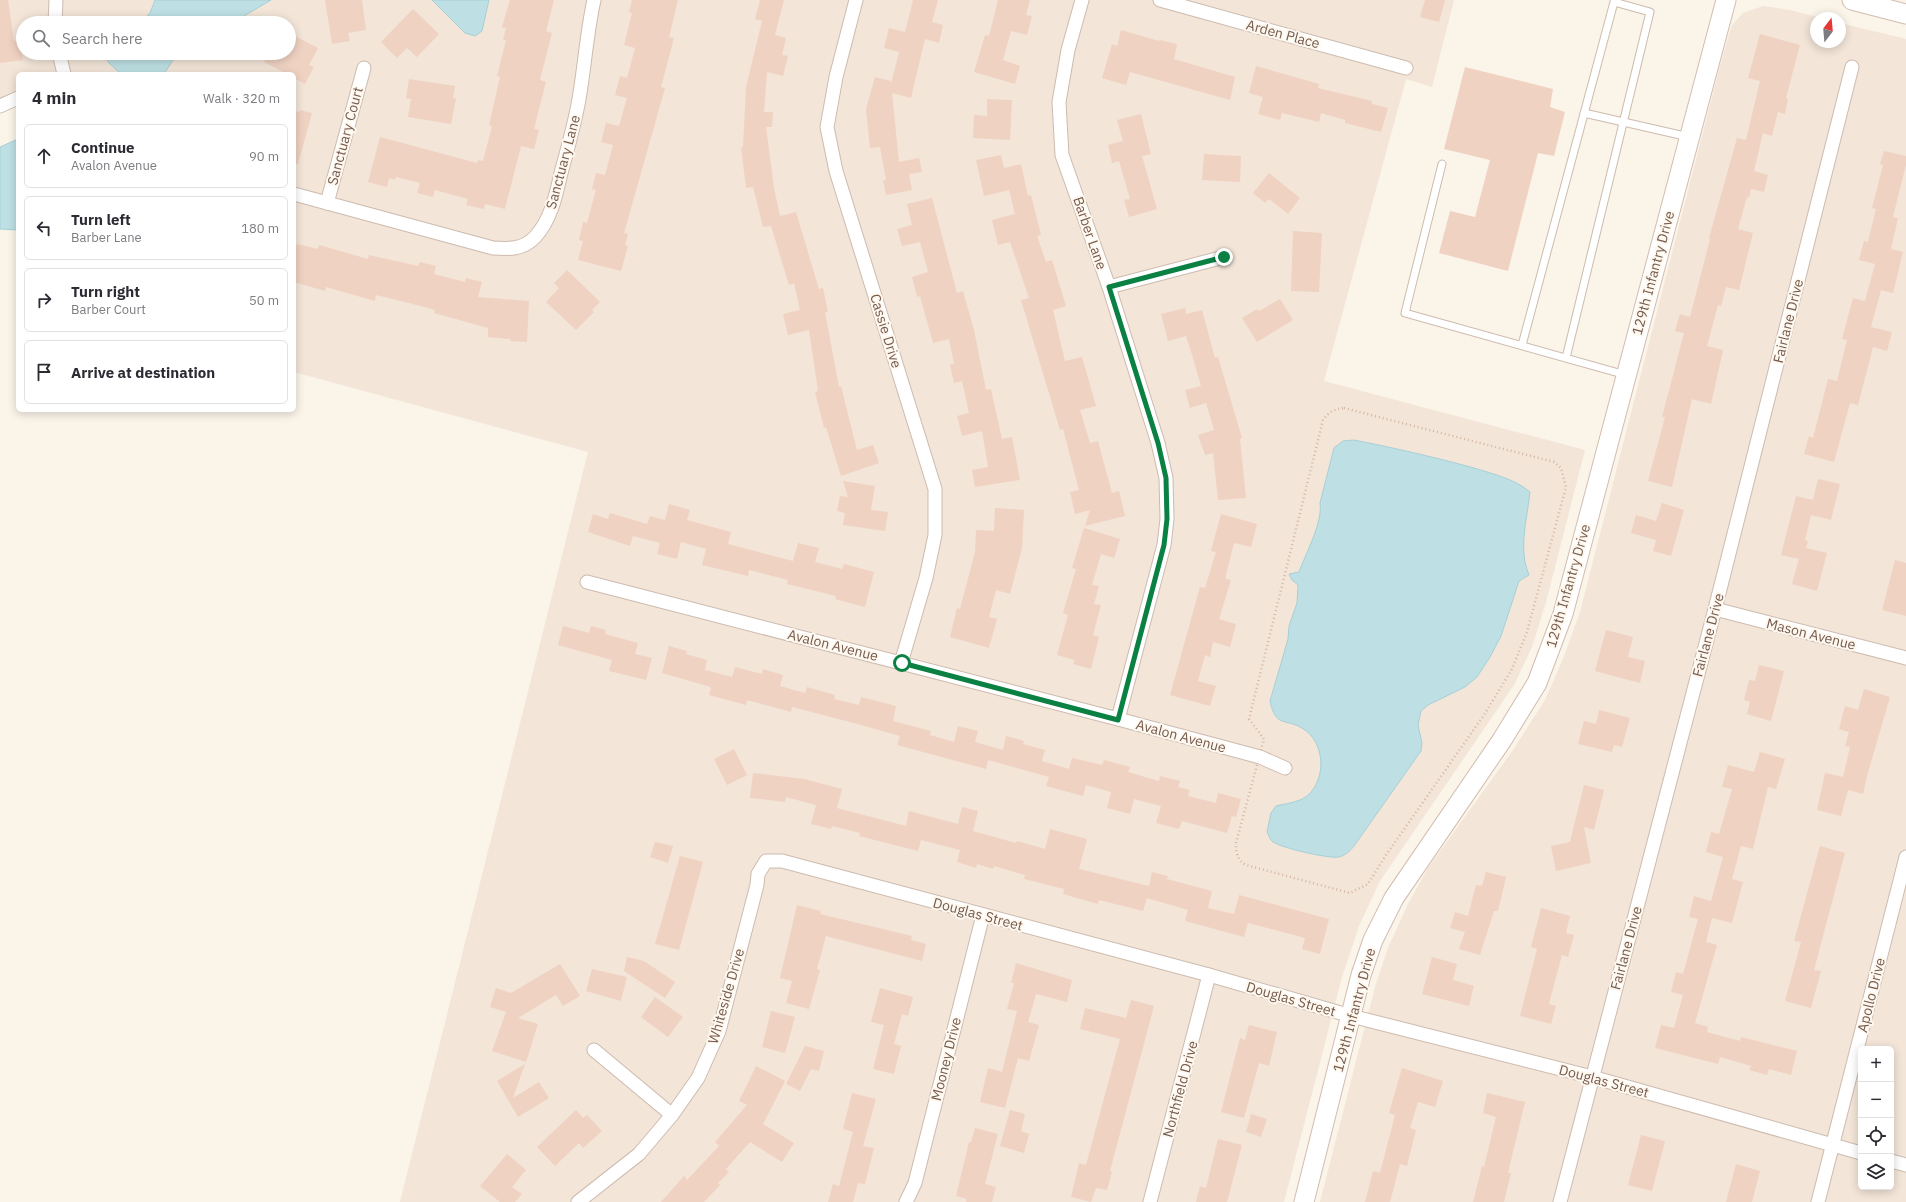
<!DOCTYPE html>
<html lang="en">
<head>
<meta charset="utf-8">
<style>
	:root { --surface:#fff; --page:#f2f2f3; --text:#2b2b33; --muted:#7c7c81; --line:#e1e1e2 }
	body { margin:0; font-family:"IBM Plex Sans",sans-serif; background:var(--page); color:var(--text) }
	.controls { position:absolute; right:12px; bottom:12px; display:grid; overflow:hidden; border-radius:6px; box-shadow:0 2px 10px #0003 }
	.controls button { width:36px; height:36px; display:grid; place-items:center; padding:0; border:0; border-bottom:1px solid var(--line); background:var(--surface); color:var(--text); font:20px sans-serif }
	.compass { position:absolute; left:1810px; top:12px; width:36px; height:36px; border-radius:50%; background:var(--surface); box-shadow:0 2px 10px #0003; rotate:16deg }
	.stop { position:absolute; width:12px; height:12px; margin:-9px; border:3px solid #0b8043; border-radius:50%; background:#fff }
	.stop.end { background:#0b8043; border-color:#fff; box-shadow:0 1px 4px #0008 }
	.list { margin:0; padding:0; list-style:none }
	h2 { display:flex; justify-content:space-between; align-items:center; height:52px; margin:0; padding:0 16px; font-size:17px }
	h2 small { font-size:13px; font-weight:400; color:var(--muted) }
	.list li { display:grid; grid-template-columns:26px 1fr auto; gap:12px; align-items:center; box-sizing:border-box; height:64px; margin:0 8px 8px; padding:0 8px; border:1px solid var(--line); border-radius:6px }
	.list b { display:block; font-size:15px; white-space:nowrap }
	.list p { margin:0; font-size:13px; white-space:nowrap; color:var(--muted) }
	.list em { font-size:13px; font-style:normal; color:var(--muted) }
	.icon { flex:none; width:22px; height:22px; fill:none; stroke:currentColor; stroke-width:2; stroke-linecap:round; stroke-linejoin:round }
	.map { position:relative; flex:none; width:1906px; height:1202px; overflow:hidden }
	.search { position:absolute; background:var(--surface); box-shadow:0 2px 10px #0003; left:16px; top:16px; width:280px; height:44px; display:flex; align-items:center; gap:10px; box-sizing:border-box; padding:0 14px; border-radius:22px; color:var(--muted); font-size:15px }
	.panel { position:absolute; background:var(--surface); box-shadow:0 2px 10px #0003; left:16px; top:72px; width:280px; height:340px; border-radius:6px }
	.map>svg:first-child { display:block }
	.residential { fill:#f3e5d8; fill-rule:evenodd }
	.water { fill:#bee0e4; stroke:#a5d0d6 }
	.building { fill:#efd2c2 }
	.lines { fill:none; stroke-linecap:round; stroke-linejoin:round }
	.lane-casing { stroke:#cdbbaf; stroke-width:9 }
	.street-casing { stroke:#cdbbaf; stroke-width:15 }
	.secondary-casing { stroke:#d2bdb0; stroke-width:21 }
	.path { stroke:#d5b6a5; stroke-width:2.5; stroke-dasharray:1 3; stroke-linecap:butt }
	.lane { stroke:#fff; stroke-width:7 }
	.street { stroke:#fff; stroke-width:13 }
	.secondary { stroke:#fff; stroke-width:19 }
	.route { stroke:#0b8043; stroke-width:5 }
	.labels { text-anchor:middle; stroke-width:4; stroke-linejoin:round; paint-order:stroke }
	.street-label { font-size:14px; fill:#755a4e; stroke:#fef8ef }
</style>
</head>
<body>
<div class="map">
<svg width="1906" height="1202" viewBox="0 0 1906 1202">
	<rect width="100%" height="100%" fill="#fbf4e9"/>
	<g class="residential">
		<path d="M0,0H1454L1432,87L1406,79L1324,381L1585,450L1546,602L1532,647L1514,685L1380,881L1359,926L1342,977L1284,1202H400L588,452L294,372V74H18V107L0,102ZM23,23H289V53H23Z"/>
		<path d="M1763,6L1790,10L1821,18H1816V42H1840V23L1906,39V1202H1320L1375,987L1388,948L1408,904L1428,868L1513,750L1545,700L1563,659L1580,612L1722,58L1732,25L1743,13ZM1861,1049H1891V1187H1861Z"/>
	</g>
	<g class="water">
		<path d="M155,0H271L232,23H99L102,19L142,21L150,13Z"/>
		<path d="M432,0H489L482,31L475,36L465,33Z"/>
		<path d="M103,53H182L173,60L164,74H121L109,63Z"/>
		<path d="M18,139V230L0,229V147Z"/>
		<path d="M1354,440C1395,448 1434,457 1474,468C1493,474 1515,479 1530,492C1527,520 1518,549 1529,575L1519,581L1501,636L1490,657L1477,677L1465,687L1428,705L1421,711L1418,725L1422,743L1421,751L1354,846C1350,851 1346,855 1339,857C1329,859 1282,848 1273,842C1270,840 1269,835 1267,832L1271,813L1276,806C1298,801 1311,801 1319,777C1324,760 1319,738 1302,728C1285,718 1276,728 1270,701L1288,639L1289,626L1297,603L1298,585L1292,580L1289,574L1299,572C1306,553 1323,522 1320,503L1334,448L1343,441Z"/>
	</g>
	<g class="building">
		<path d="M0,0H8L14,41L21,40L23,60L0,63Z"/>
		<path d="M325,0H362L366,30L348,33L350,41L332,44Z"/>
		<path d="M510,0H554L546,31L552,33L540,80L546,82L534,129L539,130L534,149L521,146L505,209L485,204L484,209L466,205L468,199L435,190L433,197L417,193L420,183L396,177L395,180L389,178L387,187L368,182L380,137L477,163L478,160L483,161L492,126L489,125L500,77L497,76L506,40H503L506,28L502,27Z"/>
		<path d="M632,0H678L669,37L674,38L661,87L665,88L624,233L628,234L625,245L628,246L621,271L578,260L583,241L579,240L583,222L587,223L596,190L592,189L596,173L605,175L613,145L601,142L606,123L619,126L627,98L615,95L620,76L627,78L635,48L624,45L632,13L629,12Z"/>
		<path d="M760,0H784L775,35L786,38L782,55L788,56L783,76L767,72L764,112H773L772,127H766L774,188L780,216L796,212L819,289L823,288L828,312H825L839,387L841,386L857,450L873,445L879,463L841,476L826,427L824,428L815,392L818,391L809,330L788,335L783,314L800,310L794,283L789,285L771,226L763,227L753,187L746,188L741,147H743L746,87L762,21L755,19Z"/>
		<path d="M913,0H938L932,22L943,25L939,43L925,39L911,98L892,93L899,162L919,158L922,172L909,174L912,190L886,195L883,180H886L880,147L870,148L866,109L875,77L891,81V84L899,52L884,48L889,28L905,32Z"/>
		<path d="M998,0H1030L1026,15L1032,16L1027,35L1011,31L1003,60L1020,66L1015,84L974,72L985,35L989,36Z"/>
		<path d="M1425,0H1445L1439,22L1420,17Z"/>
		<path d="M413,9L439,34L417,57L407,48L397,58L381,42Z"/>
		<path d="M1121,30L1159,41L1160,40L1177,44L1174,59L1235,77L1230,100L1130,72L1126,85L1102,78L1112,44L1117,46Z"/>
		<path d="M289,33L318,48L309,65L314,67L305,84L294,78V74H287L264,62L269,53H289Z"/>
		<path d="M1760,34L1800,45L1786,98L1788,99L1785,114L1778,112L1772,136L1763,133L1754,171L1768,175L1764,192L1751,189L1749,198L1747,197L1738,229L1753,233L1739,290L1726,287L1721,306L1718,305L1707,346L1723,350L1711,404L1692,399L1672,487L1648,481L1665,417H1662L1684,333L1675,331L1680,314L1690,317L1710,239L1709,238L1737,138L1746,140L1760,81L1748,78Z"/>
		<path d="M1256,66L1319,84L1318,88L1372,101V104L1388,108L1381,132L1345,123V120L1321,113L1319,122L1282,113L1280,120L1258,114L1263,97L1249,93Z"/>
		<path d="M1465,67L1553,89L1550,107L1565,112L1554,156L1538,153L1508,271L1439,253L1450,211L1475,217L1490,160L1444,149Z"/>
		<path d="M409,79L455,86L453,98L456,99L451,124L408,117L411,99L406,98Z"/>
		<path d="M987,99L1012,100L1010,140L973,138L974,115L987,116Z"/>
		<path d="M300,110L312,113L298,164H294V111L299,112Z"/>
		<path d="M1141,114L1151,154L1142,156L1157,209L1129,217L1124,200L1130,199L1119,161L1112,163L1108,145L1123,141L1117,120Z"/>
		<path d="M1884,151L1906,156V165L1893,217L1898,218L1891,249L1903,252L1893,293L1881,290L1871,327L1892,332L1887,351L1873,347L1858,405L1850,403L1834,462L1804,454L1809,436L1813,438L1828,379L1837,381L1847,340L1842,339L1853,298L1865,301L1875,264L1859,260L1864,241L1868,242L1876,209L1872,208L1883,165L1880,164Z"/>
		<path d="M1204,154L1241,156L1240,182L1202,180Z"/>
		<path d="M1001,155L1004,168L1021,164L1028,196L1031,195L1041,235L1037,236L1046,262L1052,260L1066,306L1053,310L1065,361L1082,357L1096,406L1080,410L1090,443L1098,441L1112,493L1119,491L1125,516L1085,526L1090,510L1075,514L1070,492L1079,490L1063,429L1060,430L1021,300L1029,298L1010,242L998,245L992,220L1015,214L1009,190L984,196L976,160Z"/>
		<path d="M1269,173L1300,198L1288,214L1269,199L1265,203L1253,193Z"/>
		<path d="M932,198L957,293L963,291L974,330L986,390L991,389L1002,439L1012,437L1020,480L975,487L972,470L988,467L982,431L962,436L957,416L969,413L962,381L954,383L950,365L954,364L949,339L933,343L920,296L917,297L912,277L928,272L920,242L902,246L897,229L912,225L907,204Z"/>
		<path d="M1293,231L1322,233L1319,292L1291,291Z"/>
		<path d="M297,244L318,249L319,245L368,259L369,255L418,266L420,262L436,266L434,274L465,282L466,278L482,282L478,297L529,301L527,342L510,341V339L488,337V328L434,313L435,310L409,303L376,295L375,301L326,287L325,291L294,282V255Z"/>
		<path d="M567,270L600,302L592,310L594,312L576,330L546,302L559,288L554,283Z"/>
		<path d="M1280,299L1293,320L1257,342L1242,318L1257,309L1259,311Z"/>
		<path d="M1185,308L1186,314L1202,310L1215,358L1218,357L1242,438L1240,439L1246,498L1218,500L1213,453L1205,455L1198,435L1214,430L1206,403L1190,408L1185,390L1201,386L1192,355L1186,336L1168,341L1161,314Z"/>
		<path d="M1818,479L1840,484L1831,520L1811,515L1805,540L1808,541L1806,548L1827,553L1817,591L1792,584L1799,559L1781,555L1796,496L1813,500Z"/>
		<path d="M843,481L875,486L871,510L888,512L885,531L843,525L845,513L837,511L840,496L848,497Z"/>
		<path d="M1662,503L1684,510L1671,556L1653,551L1656,540L1631,533L1636,515L1656,521Z"/>
		<path d="M669,504L690,510L687,520L731,532L728,544L793,561L798,543L819,548L815,562L842,569L844,564L874,572L865,607L835,599L836,596L787,584L788,580L749,570L748,576L702,565L706,549L681,542L677,559L657,554L660,543L633,536L630,546L588,532L593,514L608,519L610,513L647,524L650,516L665,520Z"/>
		<path d="M995,508L1024,510L1022,548L1010,594L996,590L989,617L997,619L989,648L950,637L957,608L960,609L975,552L976,530L994,531Z"/>
		<path d="M1221,514L1257,524L1251,547L1234,543L1226,575V579L1231,580L1219,619L1236,624L1230,647L1213,642L1210,657L1205,655L1198,681L1216,686L1210,706L1170,695L1200,587L1205,588L1216,552L1211,551Z"/>
		<path d="M1084,528L1120,539L1114,558L1101,554L1092,585L1099,586L1094,604L1101,605L1093,635L1099,637L1091,669L1073,664L1075,660L1057,655L1068,615L1063,613L1076,569L1072,568Z"/>
		<path d="M1895,560L1906,563V616L1882,610Z"/>
		<path d="M563,626L589,633L591,626L606,630L605,634L638,643L635,654L652,658L646,680L609,671L612,660L558,645Z"/>
		<path d="M1606,630L1633,637L1628,657L1645,661L1640,683L1595,671Z"/>
		<path d="M669,646L687,651L686,654L707,660L705,670L732,677L735,667L762,674L763,669L783,675L780,686L805,693L807,687L835,695L834,699L859,705L861,697L896,706L893,721L931,731L930,735L954,742L958,726L978,731L975,742L1003,750L1006,736L1024,741L1023,744L1045,750L1042,761L1069,769L1072,758L1102,765L1104,760L1130,767L1128,772L1159,781L1160,776L1180,781L1178,787L1190,790L1188,796L1216,803L1218,793L1241,799L1236,817L1232,816L1227,833L1182,821L1179,829L1156,823L1161,806L1134,799L1130,814L1107,808L1111,792L1086,785L1083,796L1046,786L1049,777L988,760L986,769L897,745L900,736L854,723L792,707L791,712L747,700L746,705L709,695L711,687L662,673Z"/>
		<path d="M1759,665L1784,671L1771,721L1747,714L1750,702L1744,700L1749,680L1755,681Z"/>
		<path d="M1864,689L1890,697L1867,776L1863,794L1848,790L1841,816L1817,810L1825,773L1843,777L1850,747L1845,746L1849,732L1839,729L1845,706L1858,710Z"/>
		<path d="M1599,710L1630,718L1622,747L1614,745L1612,752L1578,744L1584,721L1596,724Z"/>
		<path d="M734,749L747,775L727,785L714,759Z"/>
		<path d="M1760,752L1785,759L1776,789L1768,787L1753,849L1741,846L1732,879L1743,882L1732,923L1712,918L1706,942L1717,945L1695,1023L1708,1027L1707,1032L1740,1041L1741,1037L1797,1051L1791,1075L1769,1069L1767,1075L1749,1070L1751,1066L1720,1057L1718,1064L1655,1048L1661,1025L1674,1028L1683,995L1671,992L1676,972L1683,974L1698,919L1689,917L1694,896L1711,901L1723,857L1706,852L1711,832L1719,834L1732,789L1722,787L1728,765L1754,772Z"/>
		<path d="M753,773L804,779L842,789L837,808L906,826L909,811L958,824L962,807L978,811L973,831L1016,843L1017,841L1045,849L1050,829L1087,839L1079,869L1149,886L1152,872L1168,876L1167,879L1212,891L1208,908L1234,914L1239,895L1329,919L1320,954L1302,949L1305,938L1248,923L1244,937L1185,921L1188,910L1147,898L1143,911L1099,900L1098,904L1063,894L1064,889L1024,879L1025,875L994,866L993,869L977,864L976,868L957,862L960,850L921,840L918,851L859,836L860,833L832,826L831,829L811,824L816,805L786,797L785,802L750,798Z"/>
		<path d="M1584,785L1604,790L1594,830L1584,827L1591,863L1556,871L1551,846L1570,842Z"/>
		<path d="M655,842L673,846L668,863L650,857Z"/>
		<path d="M1820,846L1845,853L1814,970L1821,971L1811,1008L1785,1001L1801,942L1794,941Z"/>
		<path d="M680,856L703,862L679,950L655,944Z"/>
		<path d="M1486,872L1506,877L1498,911H1494L1480,955L1459,949L1465,932L1450,928L1455,912L1468,916L1476,885L1482,886Z"/>
		<path d="M797,905L821,911L820,914L912,936L911,940L926,944L922,961L826,936L817,969L820,970L809,1009L786,1003L792,981L780,978Z"/>
		<path d="M1541,908L1570,916L1566,933L1574,935L1568,957L1562,955L1549,1004L1556,1006L1551,1024L1520,1016L1537,949L1531,947Z"/>
		<path d="M627,957L644,961L675,982L665,998L624,971Z"/>
		<path d="M1432,957L1457,964L1453,980L1474,986L1469,1006L1422,994Z"/>
		<path d="M1016,963L1072,980L1067,1002L1036,994L1028,1022L1039,1025L1029,1061L1018,1058L1005,1108L980,1102L988,1068L1002,1072L1017,1011L1007,1009L1014,983H1011Z"/>
		<path d="M560,964L580,996L563,1006L556,995L518,1018L538,1024L526,1062L492,1051L506,1012L490,1007L496,988L511,993Z"/>
		<path d="M592,969L627,977L621,1001L586,991Z"/>
		<path d="M880,988L913,997L908,1016L902,1014L894,1044L901,1046L894,1074L873,1069L884,1025L871,1022Z"/>
		<path d="M655,997L683,1017L668,1037L641,1017Z"/>
		<path d="M1131,1000L1154,1006L1110,1171L1112,1172L1107,1190L1096,1188L1091,1202L1071,1197L1079,1163L1086,1165L1120,1039L1080,1029L1085,1008L1126,1018Z"/>
		<path d="M771,1011L795,1017L785,1053L762,1047Z"/>
		<path d="M1249,1025L1277,1032L1269,1066L1259,1063L1244,1118L1221,1112L1240,1038L1245,1040Z"/>
		<path d="M805,1046L824,1051L819,1071L811,1069L800,1091L786,1084Z"/>
		<path d="M525,1064L513,1098L539,1082L549,1098L518,1117L497,1081Z"/>
		<path d="M756,1066L785,1081L763,1124L794,1143L782,1162L750,1142L726,1169L729,1172L718,1183L720,1185L704,1202H661L684,1176L687,1180L719,1146L715,1142L747,1105L739,1101Z"/>
		<path d="M1402,1068L1443,1081L1435,1107L1418,1102L1410,1128L1416,1130L1407,1166L1400,1164L1390,1202H1365L1373,1171L1380,1173L1395,1115L1389,1113Z"/>
		<path d="M852,1093L876,1099L863,1146L874,1148L865,1184L858,1183L853,1202H828L833,1184L839,1186L853,1132L843,1129Z"/>
		<path d="M1487,1093L1525,1102L1508,1173H1511L1504,1202H1473L1482,1166L1484,1167L1496,1117L1483,1113Z"/>
		<path d="M576,1110L583,1118L587,1115L602,1131L583,1148L579,1143L555,1166L537,1147Z"/>
		<path d="M1010,1110L1025,1114L1021,1131L1029,1134L1024,1153L1000,1146Z"/>
		<path d="M1251,1114L1267,1119L1261,1137L1246,1132Z"/>
		<path d="M975,1128L998,1134L985,1184L996,1187L992,1202H966L967,1199L956,1196L969,1142H971Z"/>
		<path d="M1641,1135L1665,1141L1652,1191L1628,1185Z"/>
		<path d="M1218,1139L1242,1145L1227,1202H1196L1200,1186L1206,1188Z"/>
		<path d="M507,1154L526,1170L512,1187L522,1194L515,1202H500L480,1186Z"/>
		<path d="M1736,1164L1760,1171L1752,1202H1726Z"/>
	</g>
	<g class="lines">
		<defs>
			<g id="lane">
				<path d="M1584,113L1689,137"/>
				<path d="M1442,164L1405,313L1626,375"/>
				<path d="M1522,345L1614,2L1650,12L1566,358"/>
			</g>
			<g id="street">
				<path d="M856,0L836,77L827,127L836,171L935,489V535L926,578L901,663"/>
				<path d="M1082,0L1068,50L1059,102L1062,155L1109,287L1158,443L1166,478L1167,519L1164,545L1118,719"/>
				<path d="M1160,0L1406,68"/>
				<path d="M55,23L56,0"/>
				<path d="M59,53L64,74"/>
				<path d="M0,106L18,98"/>
				<path d="M294,194L493,248C508,249 523,250 535,237C551,220 556,195 561,173C568,147 576,120 580,93C585,62 587,31 594,0"/>
				<path d="M327,203L364,68"/>
				<path d="M1109,287L1224,257"/>
				<path d="M587,582L1118,719L1260,757L1285,768"/>
				<path d="M1715,609L1906,658"/>
				<path d="M594,1050L672,1115"/>
				<path d="M1891,1161L1906,1165"/>
				<path d="M578,1202L639,1154L672,1115L698,1078L719,1031L757,885L758,874L766,861H782L1209,975L1351,1016L1592,1077L1861,1153"/>
				<path d="M906,1202L915,1183L983,915"/>
				<path d="M1150,1202L1209,975"/>
				<path d="M1560,1202L1715,609L1852,67"/>
				<path d="M1818,1202L1906,857"/>
			</g>
			<g id="secondary">
				<path d="M1852,0L1906,14"/>
				<path d="M1304,1202L1361,975L1373,940L1394,898L1502,740L1537,683L1563,614L1726,0"/>
			</g>
		</defs>
		<use href="#lane" class="lane-casing"/>
		<use href="#street" class="street-casing"/>
		<use href="#secondary" class="secondary-casing"/>
		<path class="path" d="M1344,408L1554,462L1561,468L1566,487L1527,632L1512,669L1484,715L1386,855L1368,884L1350,893L1246,865C1237,860 1236,853 1236,843L1264,739L1249,719L1323,420C1329,412 1334,409 1344,408Z"/>
		<use href="#lane" class="lane"/>
		<use href="#street" class="street"/>
		<use href="#secondary" class="secondary"/>
	</g>
	<g class="lines">
		<path class="route" d="M902,663L1118,720L1164,545L1167,519L1166,478L1158,443L1109,287L1224,257"/>
	</g>
	<g class="labels">
		<g class="street-label">
			<text transform="translate(1283 34) rotate(15)" y="5">Arden Place</text>
			<text transform="translate(345 136) rotate(-75)" y="5">Sanctuary Court</text>
			<text transform="translate(563 162) rotate(-75)" y="5">Sanctuary Lane</text>
			<text transform="translate(1090 233) rotate(71)" y="5">Barber Lane</text>
			<text transform="translate(1653 273) rotate(-75)" y="5">129th Infantry Drive</text>
			<text transform="translate(1788 321) rotate(-76)" y="5">Fairlane Drive</text>
			<text transform="translate(886 331) rotate(73)" y="5">Cassie Drive</text>
			<text transform="translate(1568 586) rotate(-74)" y="5">129th Infantry Drive</text>
			<text transform="translate(1811 634) rotate(14)" y="5">Mason Avenue</text>
			<text transform="translate(1708 635) rotate(-75)" y="5">Fairlane Drive</text>
			<text transform="translate(833 645) rotate(14)" y="5">Avalon Avenue</text>
			<text transform="translate(1181 736) rotate(15)" y="5">Avalon Avenue</text>
			<text transform="translate(978 914) rotate(15)" y="5">Douglas Street</text>
			<text transform="translate(1626 948) rotate(-75)" y="5">Fairlane Drive</text>
			<text transform="translate(1871 995) rotate(-76)" y="5">Apollo Drive</text>
			<text transform="translate(726 996) rotate(-74)" y="5">Whiteside Drive</text>
			<text transform="translate(1291 999) rotate(16)" y="5">Douglas Street</text>
			<text transform="translate(1354 1010) rotate(-75)" y="5">129th Infantry Drive</text>
			<text transform="translate(946 1059) rotate(-76)" y="5">Mooney Drive</text>
			<text transform="translate(1604 1081) rotate(15)" y="5">Douglas Street</text>
			<text transform="translate(1180 1089) rotate(-75)" y="5">Northfield Drive</text>
		</g>
	</g>
</svg>
<div class="controls">
<button>+</button>
<button>−</button>
<button><svg class="icon" aria-label="locate" viewBox="0 0 24 24"><circle cx="12" cy="12" r="6"/><path d="M12 2v4M12 18v4M2 12h4M18 12h4"/></svg></button>
<button><svg class="icon" aria-label="layers" viewBox="0 0 24 24"><path d="M12 4l9 5-9 5-9-5zM3 14l9 5 9-5"/></svg></button>
</div>
<svg class="compass" viewBox="-18 -18 36 36"><path d="M0-13l5 13h-10z" fill="#e53935"/><path d="M0 13l5-13h-10z" fill="#7c7c81"/></svg>
<div class="stop" style="left:902px;top:663px"></div>
<div class="stop end" style="left:1224px;top:257px"></div>
<div class="search"><svg class="icon" aria-label="search" viewBox="0 0 24 24"><circle cx="10" cy="10" r="6"/><path d="M15 15l6 6"/></svg>Search here</div>
<section class="panel">
<h2>4 min<small>Walk · 320 m</small></h2>
<ul class="list">
<li><svg class="icon" aria-label="ahead" viewBox="0 0 24 24"><path d="M12 20V5M6 11l6-6 6 6"/></svg><div><b>Continue</b><p>Avalon Avenue</p></div><em>90 m</em></li>
<li><svg class="icon" aria-label="left" viewBox="0 0 24 24"><path d="M17 20v-9H6M10 6l-5 5 5 5"/></svg><div><b>Turn left</b><p>Barber Lane</p></div><em>180 m</em></li>
<li><svg class="icon" aria-label="right" viewBox="0 0 24 24"><path d="M7 20v-9h11M14 6l5 5-5 5"/></svg><div><b>Turn right</b><p>Barber Court</p></div><em>50 m</em></li>
<li><svg class="icon" aria-label="arrive" viewBox="0 0 24 24"><path d="M6 21V4h12l-3 4 3 4H6"/></svg><div><b>Arrive at destination</b></div></li>
</ul>
</section>
</div>
</body>
</html>
